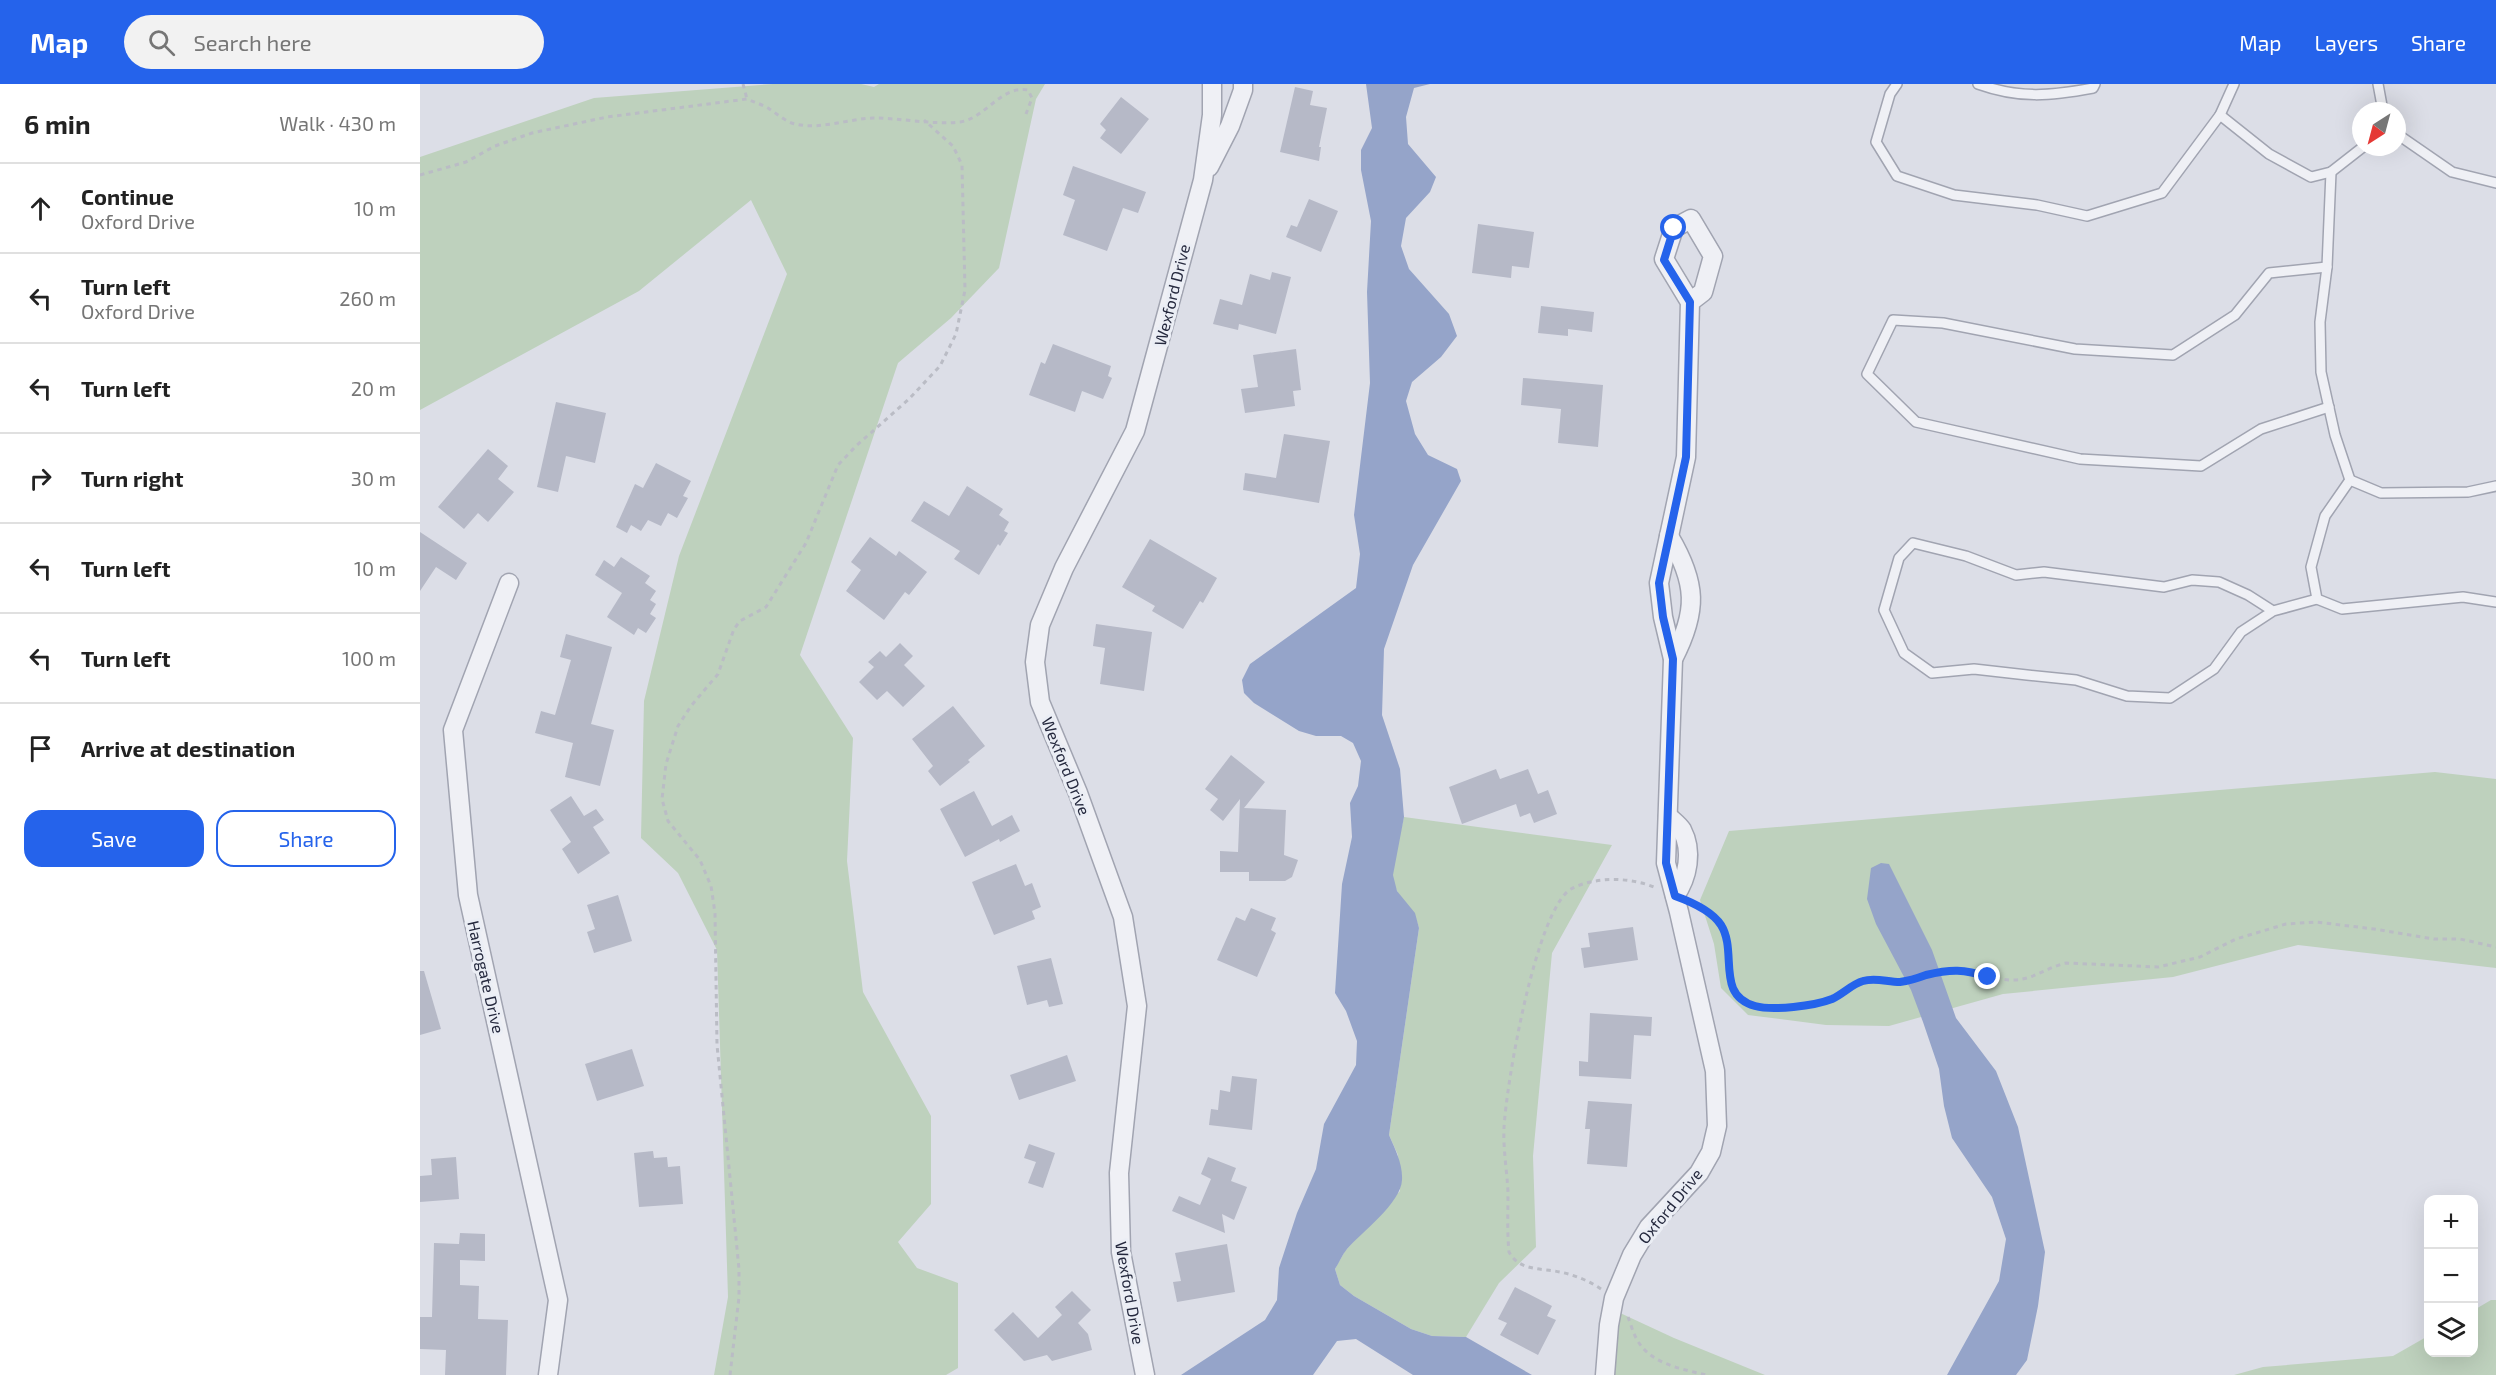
<!DOCTYPE html>
<html lang="en">
<head>
<meta charset="utf-8">
<style>
	:root { --surface:#fff; --page:#f2f2f2; --text:#222; --muted:#767676; --line:#e0e0e0; --accent:#2563eb }
	body { margin:0; font-family:"Exo 2",sans-serif; background:var(--page); color:var(--text) }
	.controls { position:absolute; right:18px; bottom:18px; display:grid; overflow:hidden; border-radius:12px; box-shadow:0 6px 24px #0002 }
	.controls button { width:54px; height:54px; display:grid; place-items:center; padding:0; border:0; border-bottom:2px solid var(--line); background:var(--surface); color:var(--text); font:30px sans-serif }
	.compass { position:absolute; left:1932px; top:18px; width:54px; height:54px; border-radius:50%; background:var(--surface); box-shadow:0 6px 24px #0002; rotate:216deg }
	.stop { position:absolute; width:18px; height:18px; margin:-14px; border:4px solid #2563eb; border-radius:50%; background:#fff }
	.stop.end { background:#2563eb; border-color:#fff; box-shadow:0 2px 6px #0008 }
	.list { margin:0; padding:0; list-style:none }
	h2 { display:flex; justify-content:space-between; align-items:center; height:78px; margin:0; padding:0 24px; font-size:26px }
	h2 small { font-size:20px; font-weight:400; color:var(--muted) }
	.list li { display:grid; grid-template-columns:39px 1fr auto; gap:18px; align-items:center; box-sizing:border-box; height:90px; padding:0 24px; border-top:2px solid var(--line) }
	.list b { display:block; font-size:22px; white-space:nowrap }
	.list p { margin:0; font-size:20px; white-space:nowrap; color:var(--muted) }
	.list em { font-size:20px; font-style:normal; color:var(--muted) }
	.actions { display:flex; gap:12px; padding:18px 24px }
	.actions a { flex:1; padding:14px 0; border:2px solid var(--accent); border-radius:18px; text-align:center; font-size:21px; color:var(--accent) }
	.actions .main { background:var(--accent); color:#fff }
	.icon { flex:none; width:33px; height:33px; fill:none; stroke:currentColor; stroke-width:2; stroke-linecap:round; stroke-linejoin:round }
	.map { position:relative; flex:none; width:2076px; height:1291px; overflow:hidden }
	header { display:flex; align-items:center; gap:36px; box-sizing:border-box; height:84px; padding:0 30px; background:var(--accent); color:#fff }
	header strong { font-size:28px }
	nav { display:flex; gap:33px; margin-inline-start:auto; font-size:21px }
	.search { width:420px; height:54px; background:var(--page); display:flex; align-items:center; gap:15px; box-sizing:border-box; padding:0 21px; border-radius:33px; color:var(--muted); font-size:22px }
	main { display:flex }
	aside { flex:1; background:var(--surface) }
	.map>svg:first-child { display:block }
	.green { fill:#bed1bd }
	.water { fill:#95a4c9 }
	.building { fill:#b6b9c7 }
	.lines { fill:none; stroke-linecap:round; stroke-linejoin:round }
	.service-casing { stroke:#a1a4b1; stroke-width:12 }
	.minor-casing { stroke:#a1a4b1; stroke-width:21 }
	.path { stroke:#babcc5; stroke-width:3; stroke-dasharray:4.5 4.5; stroke-linecap:butt }
	.service { stroke:#eff0f5; stroke-width:9 }
	.minor { stroke:#eff0f5; stroke-width:18 }
	.route { stroke:#2563eb; stroke-width:8 }
	.labels { text-anchor:middle; stroke-width:6; stroke-linejoin:round; paint-order:stroke }
	.street-label { font-size:16px; fill:#25293e; stroke:#ebeef5 }
</style>
</head>
<body>
<header>
<strong>Map</strong>
<div class="search"><svg class="icon" aria-label="search" viewBox="0 0 24 24"><circle cx="10" cy="10" r="6"/><path d="M15 15l6 6"/></svg>Search here</div>
<nav><a>Map</a><a>Layers</a><a>Share</a></nav>
</header>
<main>
<aside>
<h2>6 min<small>Walk · 430 m</small></h2>
<ul class="list">
<li><svg class="icon" aria-label="ahead" viewBox="0 0 24 24"><path d="M12 20V5M6 11l6-6 6 6"/></svg><div><b>Continue</b><p>Oxford Drive</p></div><em>10 m</em></li>
<li><svg class="icon" aria-label="left" viewBox="0 0 24 24"><path d="M17 20v-9H6M10 6l-5 5 5 5"/></svg><div><b>Turn left</b><p>Oxford Drive</p></div><em>260 m</em></li>
<li><svg class="icon" aria-label="left" viewBox="0 0 24 24"><path d="M17 20v-9H6M10 6l-5 5 5 5"/></svg><div><b>Turn left</b></div><em>20 m</em></li>
<li><svg class="icon" aria-label="right" viewBox="0 0 24 24"><path d="M7 20v-9h11M14 6l5 5-5 5"/></svg><div><b>Turn right</b></div><em>30 m</em></li>
<li><svg class="icon" aria-label="left" viewBox="0 0 24 24"><path d="M17 20v-9H6M10 6l-5 5 5 5"/></svg><div><b>Turn left</b></div><em>10 m</em></li>
<li><svg class="icon" aria-label="left" viewBox="0 0 24 24"><path d="M17 20v-9H6M10 6l-5 5 5 5"/></svg><div><b>Turn left</b></div><em>100 m</em></li>
<li><svg class="icon" aria-label="arrive" viewBox="0 0 24 24"><path d="M6 21V4h12l-3 4 3 4H6"/></svg><div><b>Arrive at destination</b></div></li>
</ul>
<div class="actions"><a class="main">Save</a><a>Share</a></div>
</aside>
<div class="map">
<svg width="2076" height="1291" viewBox="0 0 2076 1291">
	<rect width="100%" height="100%" fill="#dcdee7"/>
	<g class="green">
		<path d="M353,0H441L454,3L459,0H625L616,15L579,184L531,234L478,279L380,571L433,654L427,777L443,908L511,1032V1120L478,1158L497,1184L538,1199V1284L526,1291H294L308,1213L297,866L258,789L221,754L224,617L259,472L367,190L331,116L219,207L0,326V73L174,14Z"/>
		<path d="M2015,688L2076,695V884L1878,861L1753,893L1583,910L1469,942L1406,941L1328,931L1301,904L1294,860L1280,816L1309,747Z"/>
		<path d="M984,733L1192,761L1132,869L1113,1072L1116,1163L1079,1199L1046,1253L1012,1252L991,1245L934,1212L920,1201L915,1185L925,1167L980,1107L978,1071L969,1051L999,844C994,824 986,823 977,807C966,787 980,754 984,733Z"/>
		<path d="M2071,1216H2076V1291H1814L1843,1283L1973,1272L2008,1252V1268H2054V1226Z"/>
		<path d="M1198,1228L1254,1254L1345,1291H1195Z"/>
	</g>
	<g class="water">
		<path d="M946,0H1010L994,4L986,33L988,60L1016,93L1010,108L986,134L981,162L989,185L1029,230L1037,252L1021,273L992,298L986,317L995,350L1008,371L1037,385L1041,397L993,481L964,565L962,631L980,685L984,733L973,791L977,807L995,829L999,844L969,1051C975,1065 983,1080 982,1096C981,1119 942,1148 927,1165C922,1171 919,1179 915,1185L920,1201L934,1212L991,1245L1012,1252L1046,1253L1112,1291H993L936,1255L917,1257L893,1291H761L845,1236L857,1216L859,1184L877,1129L896,1085L904,1040L936,981L937,957L926,927L915,909L922,800L932,753L930,719L938,702L941,677L933,659L921,652H896L879,647L834,619L824,609L822,596L830,580L936,504L940,470L934,431L950,299L947,208L951,137L941,86V66L952,44Z"/>
		<path d="M1461,779L1469,780L1512,866L1536,934L1576,987L1598,1043L1625,1168L1618,1222L1607,1276L1596,1291H1527L1579,1197L1586,1155L1572,1113L1532,1054L1524,1022L1519,985L1503,938L1491,906L1456,840L1447,815L1451,784Z"/>
	</g>
	<g class="building">
		<path d="M875,3L893,7L890,21L907,24L899,63H901L899,77L860,68Z"/>
		<path d="M701,13L729,35L701,70L680,54L686,46L680,40Z"/>
		<path d="M653,82L726,108L718,129L703,124L687,167L643,151L655,116L643,111Z"/>
		<path d="M889,115L918,127L901,168L866,153L871,141L877,143Z"/>
		<path d="M1058,140L1114,148L1109,184L1092,182L1091,194L1052,189Z"/>
		<path d="M852,188L871,193L856,250L819,240L818,246L793,240L800,215L822,221L830,190L850,196Z"/>
		<path d="M1121,222L1174,228L1172,248L1148,245V252L1118,249Z"/>
		<path d="M633,260L691,282L688,292L692,294L683,315L662,307L655,328L609,311L621,278L625,280Z"/>
		<path d="M876,265L881,306L873,307L875,322L825,329L821,305L838,303L833,271Z"/>
		<path d="M1103,294L1183,301L1178,363L1138,359L1141,325L1101,321Z"/>
		<path d="M136,318L186,329L175,379L146,372L138,408L117,403Z"/>
		<path d="M864,350L910,357L899,419L823,406L825,389L856,394Z"/>
		<path d="M68,365L88,382L78,395L94,408L68,438L58,429L44,445L18,423Z"/>
		<path d="M236,379L271,397L263,412L268,414L257,434L248,429L241,442L228,436L221,447L211,441L207,449L196,443L215,400L223,404Z"/>
		<path d="M547,402L583,425L579,431L589,438L584,447L588,449L580,462L578,460L559,491L534,475L540,467L491,437L504,417L529,432Z"/>
		<path d="M0,448L47,479L36,496L16,483L0,507Z"/>
		<path d="M450,453L476,472L479,467L507,488L489,511L485,508L464,536L426,507L441,486L431,478Z"/>
		<path d="M730,455L797,494L783,519L780,517L763,545L732,527L735,522L702,503Z"/>
		<path d="M201,473L230,492L225,499L236,507L230,516L236,520L230,530L236,534L226,549L218,544L214,551L187,533L202,509L175,491L184,476L194,483Z"/>
		<path d="M676,540L732,548L724,607L680,600L685,564L673,562Z"/>
		<path d="M146,550L192,563L171,640L194,646L180,702L145,693L153,659L115,649L121,627L135,631L151,576L140,573Z"/>
		<path d="M480,559L493,572L484,581L505,602L483,623L467,607L457,616L439,598L454,583L448,578L460,567L466,573Z"/>
		<path d="M533,622L565,662L548,676L550,678L520,702L508,687L513,682L492,655Z"/>
		<path d="M811,671L845,698L824,724L866,726L864,771L878,776L872,793L865,797H829V788H800V767L818,768L820,715L803,737L790,726L798,715L785,705Z"/>
		<path d="M1076,685L1080,695L1108,685L1118,710L1128,706L1137,730L1114,739L1110,729L1100,733L1096,720L1042,740L1029,703Z"/>
		<path d="M554,707L572,742L592,731L600,747L580,758L579,755L545,773L520,725Z"/>
		<path d="M151,712L164,732L176,725L184,736L173,743L190,769L158,790L142,765L151,758L130,726Z"/>
		<path d="M596,780L605,802L612,799L621,823L612,827L615,835L574,851L552,798Z"/>
		<path d="M198,811L212,857L174,869L167,848L175,845L167,821Z"/>
		<path d="M831,824L856,834L851,846L856,849L837,893L797,876L816,833L825,837Z"/>
		<path d="M1213,843L1218,876L1164,884L1161,864L1170,863L1168,849Z"/>
		<path d="M631,874L643,920L629,923L627,916L607,921L597,882Z"/>
		<path d="M0,887H4L21,945L0,951Z"/>
		<path d="M1170,929L1232,933L1231,952L1214,951L1211,995L1159,992V977L1168,978Z"/>
		<path d="M212,965L224,1002L177,1017L165,980Z"/>
		<path d="M647,971L656,997L599,1016L590,991Z"/>
		<path d="M812,992L837,995L832,1046L789,1041L791,1025L798,1026L800,1006L810,1008Z"/>
		<path d="M1168,1017L1212,1020L1207,1083L1167,1080L1170,1045H1165Z"/>
		<path d="M609,1060L635,1069L623,1104L608,1099L616,1078L604,1074Z"/>
		<path d="M233,1067L234,1074L247,1073L248,1083L260,1082L263,1120L219,1123L214,1069Z"/>
		<path d="M36,1073L39,1115L0,1118V1092L12,1091L11,1075Z"/>
		<path d="M788,1073L816,1084L811,1097L827,1103L814,1136L802,1130L805,1149L752,1127L759,1112L780,1121L791,1095L781,1090Z"/>
		<path d="M40,1149L65,1150V1177L40,1176V1201L59,1202L58,1235L88,1236L86,1291H25L26,1266L0,1265V1233H12L14,1159L39,1160Z"/>
		<path d="M807,1160L815,1208L757,1218L753,1198L761,1197L755,1169Z"/>
		<path d="M1095,1203L1132,1222L1127,1232L1136,1236L1118,1271L1080,1251L1087,1239L1078,1235Z"/>
		<path d="M652,1207L671,1226L658,1239L668,1250L672,1266L632,1277L627,1271L604,1277L574,1246L593,1228L618,1254L642,1231L635,1223Z"/>
	</g>
	<g class="lines">
		<defs>
			<g id="service">
				<path d="M1477,0L1470,10L1456,58L1477,92L1534,111L1617,121L1667,132L1742,109L1800,31L1814,0"/>
				<path d="M1558,0C1600,15 1630,12 1673,4L1675,0"/>
				<path d="M1958,0L1963,27"/>
				<path d="M1800,31L1849,70L1891,93L1911,88L1943,63"/>
				<path d="M1977,50L2032,88L2076,99"/>
				<path d="M1911,88L1907,183L1900,238L1901,288L1915,351L1930,396"/>
				<path d="M1907,183L1849,189L1815,231L1753,271L1655,265L1523,239L1473,236L1447,290L1496,338L1660,375L1781,382L1841,345L1909,323"/>
				<path d="M2076,402L2048,408L1961,409L1930,396L1905,432L1891,483L1897,515L1922,525L2043,513L2076,518"/>
				<path d="M1853,527L1821,548L1794,585L1750,614L1707,612L1656,596L1607,591L1554,585L1512,589L1484,569L1464,526L1479,474L1493,459L1546,472L1596,491L1624,488L1744,503L1772,496L1799,498L1828,511L1853,527L1897,515"/>
			</g>
			<g id="minor">
				<path d="M789,83L810,42L823,6V0"/>
				<path d="M1249,452C1277,499 1278,527 1253,575"/>
				<path d="M89,499L33,646L48,811L138,1216L128,1291"/>
				<path d="M1248,732C1252,736 1259,741 1262,746C1273,767 1268,793 1255,812"/>
				<path d="M725,1291L701,1168L699,1089L717,922L703,833L658,709L620,618L615,578L620,541L644,484L715,347L783,96L792,31V0"/>
				<path d="M1185,1291L1189,1241L1194,1214L1212,1171L1229,1143L1279,1089L1291,1068L1297,1042L1295,987L1259,828L1246,779L1253,575L1243,533L1239,499L1266,373L1270,218L1244,175L1254,144L1271,135L1293,172L1283,208L1270,218"/>
			</g>
		</defs>
		<use href="#service" class="service-casing"/>
		<use href="#minor" class="minor-casing"/>
		<g class="path">
			<path d="M323,0L327,15"/>
			<path d="M0,91L46,78L75,62L112,49L187,33L327,15C334,18 341,20 348,24C356,29 366,38 375,40C401,46 427,35 453,34C481,34 512,41 540,38C566,34 581,1 608,6L612,14L606,30"/>
			<path d="M1275,821C1283,826 1295,832 1300,840C1314,860 1302,904 1321,918C1338,929 1392,922 1411,915C1422,911 1431,901 1443,897C1456,892 1470,899 1483,897C1504,894 1524,883 1546,886C1562,889 1578,897 1595,896C1614,895 1628,883 1646,879L1738,883L1780,873L1816,855L1866,840L1896,838L1954,845L2014,855H2040L2076,863"/>
			<path d="M1181,1205C1169,1197 1155,1191 1140,1188C1121,1184 1099,1187 1089,1168C1087,1148 1088,1128 1088,1108C1087,1087 1083,1065 1084,1044C1086,1001 1116,826 1151,805C1175,792 1212,793 1236,804"/>
			<path d="M1208,1233C1211,1241 1214,1252 1219,1259C1234,1281 1263,1285 1286,1291"/>
			<path d="M310,1291L319,1213V1185L297,961L295,829L291,802L280,776L248,737L242,715L246,680L258,642L271,622L298,590L314,545L320,537L346,523L386,459L418,381L436,362L489,315L520,282L536,250L545,206L542,81L533,62L504,36"/>
		</g>
		<use href="#service" class="service"/>
		<use href="#minor" class="minor"/>
	</g>
	<g class="lines">
		<path class="route" d="M1254,144L1244,176L1270,218L1266,373L1239,499L1243,533L1253,575L1246,779L1255,812C1269,817 1292,827 1301,841C1318,868 1295,911 1335,922C1353,927 1394,922 1412,915C1423,910 1432,900 1443,897C1455,893 1467,898 1480,898C1488,897 1498,894 1506,891C1531,885 1544,885 1568,893"/>
	</g>
	<g class="labels">
		<g class="street-label">
			<text transform="translate(752 211) rotate(-76)" y="6">Wexford Drive</text>
			<text transform="translate(646 682) rotate(68)" y="6">Wexford Drive</text>
			<text transform="translate(66 893) rotate(77)" y="6">Harrogate Drive</text>
			<text transform="translate(1250 1122) rotate(-51)" y="6">Oxford Drive</text>
			<text transform="translate(710 1209) rotate(80)" y="6">Wexford Drive</text>
		</g>
	</g>
</svg>
<div class="controls">
<button>+</button>
<button>−</button>
<button><svg class="icon" aria-label="layers" viewBox="0 0 24 24"><path d="M12 4l9 5-9 5-9-5zM3 14l9 5 9-5"/></svg></button>
</div>
<svg class="compass" viewBox="-18 -18 36 36"><path d="M0-13l5 13h-10z" fill="#e53935"/><path d="M0 13l5-13h-10z" fill="#767676"/></svg>
<div class="stop" style="left:1254px;top:144px"></div>
<div class="stop end" style="left:1568px;top:893px"></div>
</div>
</main>
</body>
</html>
